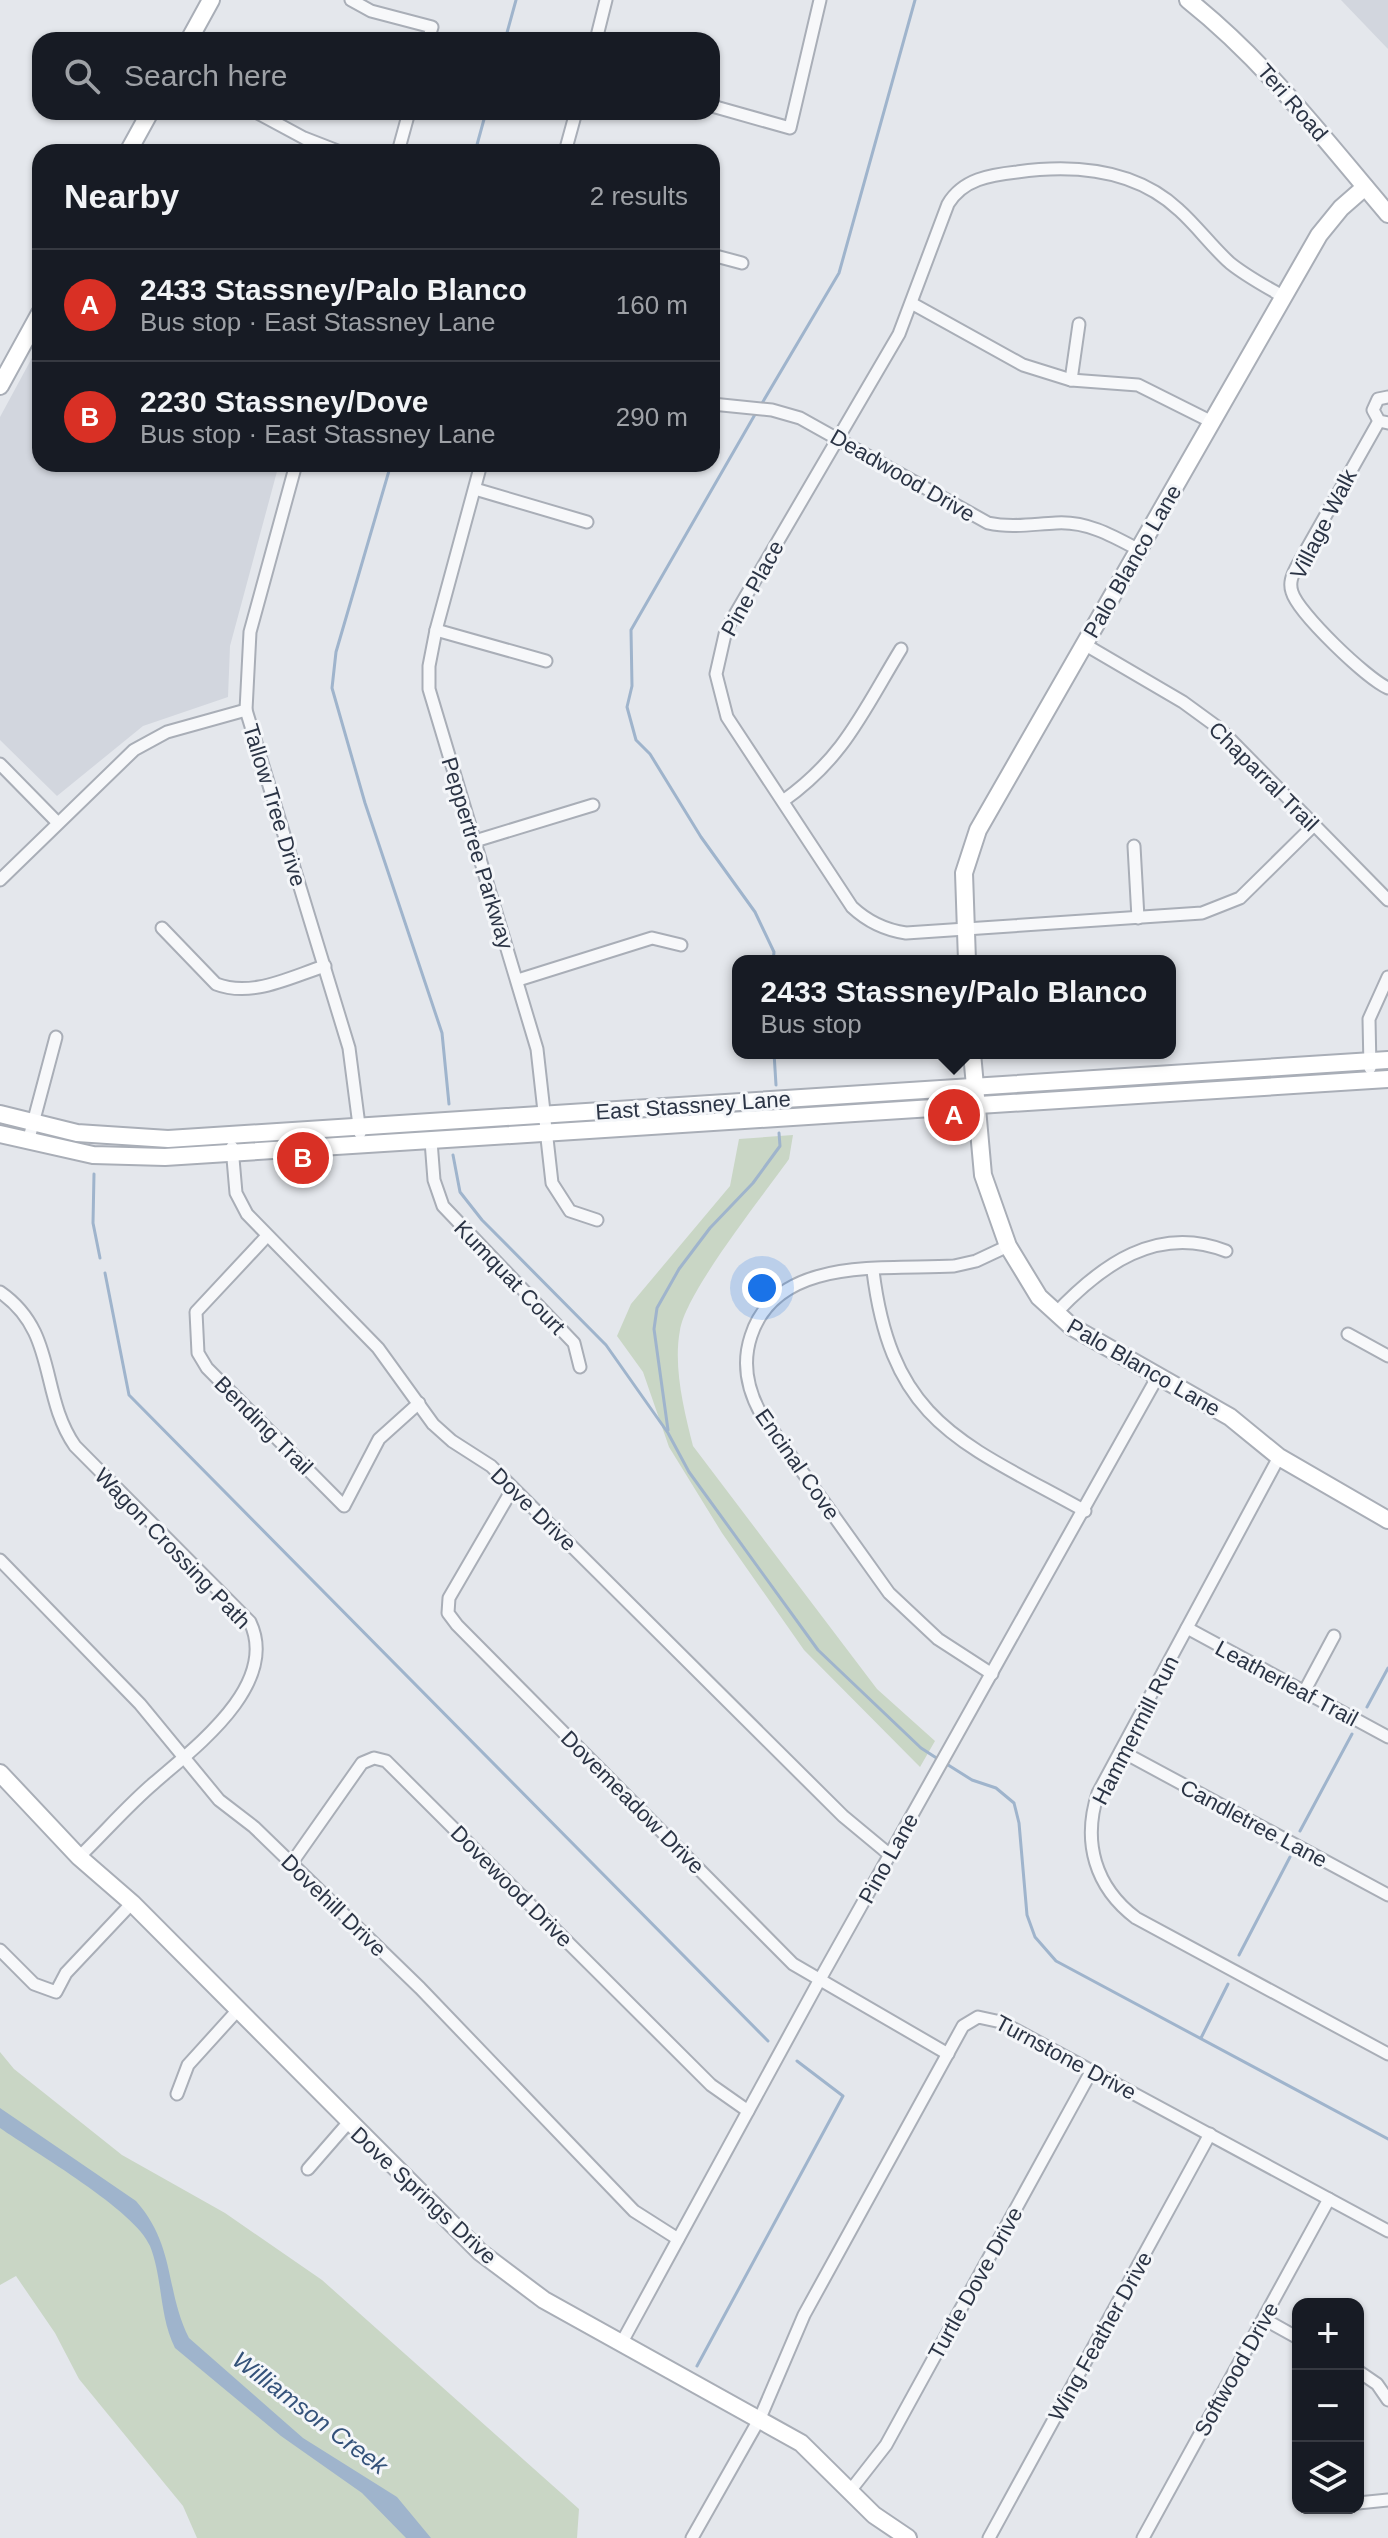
<!DOCTYPE html>
<html lang="en">
<head>
<meta charset="utf-8">
<style>
	:root { --surface:#171b24; --page:#242831; --text:#f1f3f6; --muted:#9ea1a6; --line:#363941; --accent:#d93025 }
	body { margin:0; font-family:Helvetica,sans-serif; background:var(--page); color:var(--text) }
	.controls { position:absolute; right:24px; bottom:24px; display:grid; overflow:hidden; border-radius:16px; box-shadow:0 2px 6px #0004 }
	.controls button { width:72px; height:72px; display:grid; place-items:center; padding:0; border:0; border-bottom:2px solid var(--line); background:var(--surface); color:var(--text); font:40px sans-serif }
	.you { position:absolute; left:762px; top:1288px; width:28px; height:28px; margin:-20px; border:6px solid #fff; border-radius:50%; background:#1a73e8; box-shadow:0 0 0 12px #1a73e833 }
	.badge { display:grid; place-items:center; width:52px; height:52px; border-radius:50%; background:var(--accent); color:#fff; font-size:26px; font-weight:700 }
	.pin { position:absolute; translate:-50% -50%; border:4px solid #fff; box-shadow:0 2px 8px #0006 }
	.popup { position:absolute; left:732px; top:955px; width:444px; height:104px; box-sizing:border-box; display:grid; place-content:center; border-radius:16px; background:var(--surface); filter:drop-shadow(0 2px 6px #0005); font-size:26px; white-space:nowrap; color:var(--muted) }
	.popup b { font-size:30px; color:var(--text) }
	.popup::after { content:''; position:absolute; left:50%; top:100%; margin-left:-16px; border:16px solid transparent; border-top-color:var(--surface) }
	.list { margin:0; padding:0; list-style:none }
	h2 { display:flex; justify-content:space-between; align-items:center; height:104px; margin:0; padding:0 32px; font-size:34px }
	h2 small { font-size:26px; font-weight:400; color:var(--muted) }
	.list li { display:grid; grid-template-columns:52px 1fr auto; gap:24px; align-items:center; box-sizing:border-box; height:112px; padding:0 32px; border-top:2px solid var(--line) }
	.list b { display:block; font-size:30px; white-space:nowrap }
	.list p { margin:0; font-size:26px; white-space:nowrap; color:var(--muted) }
	.list em { font-size:26px; font-style:normal; color:var(--muted) }
	.icon { flex:none; width:44px; height:44px; fill:none; stroke:currentColor; stroke-width:2; stroke-linecap:round; stroke-linejoin:round }
	.map { position:relative; flex:none; width:1388px; height:2538px; overflow:hidden }
	.search { position:absolute; background:var(--surface); box-shadow:0 2px 6px #0004; left:32px; top:32px; width:688px; height:88px; display:flex; align-items:center; gap:20px; box-sizing:border-box; padding:0 28px; border-radius:24px; color:var(--muted); font-size:30px }
	.panel { position:absolute; background:var(--surface); box-shadow:0 2px 6px #0004; left:32px; top:144px; width:688px; height:328px; border-radius:24px }
	.map>svg:first-child { display:block }
	.built { fill:#d2d6de }
	.green { fill:#c9d6c5 }
	.water { fill:#9fb4cc }
	.lines { fill:none; stroke-linecap:round; stroke-linejoin:round }
	.stream { stroke:#9fb4cc; stroke-width:3 }
	.street-casing { stroke:#a9aeb7; stroke-width:15 }
	.secondary-casing { stroke:#a9aeb7; stroke-width:20 }
	.street { stroke:#f7f8fa; stroke-width:11 }
	.secondary { stroke:#fff; stroke-width:16 }
	.labels { text-anchor:middle; stroke-width:6; stroke-linejoin:round; paint-order:stroke }
	.street-label { font-size:22px; fill:#2b3445; stroke:#f4f6f9 }
	.water-label { font-size:24px; font-style:italic; fill:#34527a; stroke:#f4f6f9 }
</style>
</head>
<body>
<div class="map">
<svg width="1388" height="2538" viewBox="0 0 1388 2538">
	<rect width="100%" height="100%" fill="#e4e7ec"/>
	<g class="built">
		<path d="M1341,0H1388V49Z"/>
		<path d="M40,343V464H279L230,646L228,697L143,726L57,796L0,740V417Z"/>
	</g>
	<g class="green">
		<path d="M793,1135L789,1159C763,1196 687,1290 680,1330C673,1367 684,1410 693,1446L877,1689L935,1741L920,1767L804,1650L722,1533L669,1447L643,1372L617,1336L631,1304L730,1186L739,1139Z"/>
		<path d="M0,2052L14,2069L122,2155L225,2213L322,2280L579,2509L577,2538H197L183,2506L79,2379L55,2333L16,2276L0,2285Z"/>
	</g>
	<path class="water" d="M0,2108L136,2201C176,2246 165,2291 189,2338L303,2438L397,2497L431,2538H406L362,2493L281,2436L175,2348C159,2316 163,2279 150,2246C136,2211 34,2152 0,2128Z"/>
	<g class="lines">
		<g class="stream">
			<path d="M505,40L516,0"/>
			<path d="M475,152L486,112"/>
			<path d="M761,405L839,273L915,0"/>
			<path d="M757,411L631,630L632,686L627,707L636,740L650,754L701,837L755,912L774,952L773,961"/>
			<path d="M391,464L336,652L332,688L365,803L442,1033L449,1104"/>
			<path d="M774,1053L776,1085"/>
			<path d="M453,1155L460,1192L482,1220L606,1345L668,1433L689,1472L818,1650L921,1748L938,1759"/>
			<path d="M94,1174L93,1223L100,1258"/>
			<path d="M105,1273L129,1395L768,2041"/>
			<path d="M668,1430L654,1329L657,1308L679,1269L710,1228L753,1183L780,1146L779,1133"/>
			<path d="M1367,1707L1388,1668"/>
			<path d="M945,1763L972,1780L996,1788L1014,1803L1019,1823L1027,1915L1035,1937L1056,1961L1388,2139"/>
			<path d="M1300,1831L1352,1734"/>
			<path d="M1239,1955L1290,1857"/>
			<path d="M1201,2038L1228,1984"/>
			<path d="M697,2366L843,2096L797,2061"/>
		</g>
		<defs>
			<g id="street">
				<path d="M351,0L371,11L432,27L428,40"/>
				<path d="M596,40L606,0"/>
				<path d="M712,106L790,128L820,0"/>
				<path d="M256,112L304,138L340,152"/>
				<path d="M398,152L409,112"/>
				<path d="M565,152L576,112"/>
				<path d="M712,255L742,263"/>
				<path d="M1282,296C1265,286 1246,276 1230,263C1212,247 1197,226 1179,210C1135,169 1075,164 1017,172C990,175 963,179 948,204L899,334L726,630L716,674L727,717L852,907C868,922 885,930 906,933L1202,913L1240,898L1314,825"/>
				<path d="M913,304L1023,365L1071,380L1138,385L1212,422"/>
				<path d="M1071,380L1079,324"/>
				<path d="M1388,397L1378,399L1373,410L1379,421L1388,423"/>
				<path d="M712,404L772,410L800,418L988,523C1011,528 1033,524 1056,523C1087,521 1113,536 1139,550"/>
				<path d="M1379,421L1296,568C1292,576 1289,583 1292,592C1298,613 1367,679 1388,688"/>
				<path d="M296,464L250,632L246,710L349,1048L360,1133"/>
				<path d="M481,464L436,630L429,666V689L537,1049L552,1183L570,1211L597,1220"/>
				<path d="M475,489L587,522"/>
				<path d="M436,630L546,661"/>
				<path d="M1084,644L1183,702L1220,729L1388,900"/>
				<path d="M0,764L57,822"/>
				<path d="M783,801C845,757 863,711 901,649"/>
				<path d="M475,841L593,805"/>
				<path d="M1134,846L1138,918"/>
				<path d="M0,880L134,750L167,732L246,710"/>
				<path d="M162,928L216,984C252,998 290,977 325,966"/>
				<path d="M518,980L652,938L681,945"/>
				<path d="M1370,1068L1369,1019L1388,977"/>
				<path d="M431,1141L434,1180L443,1206L574,1343L580,1367"/>
				<path d="M28,1142L56,1037"/>
				<path d="M232,1147L236,1193L247,1214L378,1348L433,1424L452,1441L491,1466L843,1816L890,1855"/>
				<path d="M267,1236L196,1312L198,1353L207,1368L344,1506L379,1439L419,1403"/>
				<path d="M873,1271C892,1424 963,1443 1085,1511"/>
				<path d="M0,1292C58,1332 39,1394 75,1446L250,1622C280,1685 194,1748 154,1783C127,1806 104,1833 79,1857"/>
				<path d="M1055,1314C1101,1265 1157,1224 1226,1251"/>
				<path d="M1348,1334L1388,1356"/>
				<path d="M1279,1457L1098,1793C1082,1842 1095,1887 1136,1918L1388,2054"/>
				<path d="M513,1488L449,1598L448,1613L457,1625L793,1964L948,2054"/>
				<path d="M0,1560L140,1704L219,1800L254,1827L420,1988L634,2211L678,2239"/>
				<path d="M1187,1628L1388,1737"/>
				<path d="M992,1674L938,1639L889,1593L761,1414C747,1389 742,1363 751,1336C777,1255 886,1270 954,1266L976,1261L1008,1246"/>
				<path d="M1304,1692L1334,1636"/>
				<path d="M1121,1751L1388,1895"/>
				<path d="M291,1864L362,1763L374,1758L386,1761L711,2085L748,2111"/>
				<path d="M0,1950L34,1984L56,1992L66,1973L132,1903"/>
				<path d="M177,2094L188,2065L236,2012"/>
				<path d="M308,2169L348,2123"/>
				<path d="M1264,2319L1298,2338"/>
				<path d="M622,2342L819,1981L1158,1376"/>
				<path d="M1358,2371L1377,2384L1388,2400"/>
				<path d="M850,2491L886,2445L1092,2070"/>
				<path d="M1358,2503L1388,2500"/>
				<path d="M692,2538L760,2418L804,2315L963,2026L978,2017L1001,2022L1388,2231"/>
				<path d="M989,2538L1210,2134"/>
				<path d="M1143,2538L1329,2199"/>
			</g>
			<g id="secondary">
				<path d="M1188,0C1266,62 1324,139 1388,214"/>
				<path d="M189,40L211,0"/>
				<path d="M128,152L150,112"/>
				<path d="M0,386L40,313"/>
				<path d="M967,961L964,873L978,830L1319,235L1341,208L1365,187"/>
				<path d="M972,1053L983,1175L1008,1246L1039,1297L1072,1327L1230,1417L1279,1457L1388,1520"/>
				<path d="M0,1114L77,1133L168,1139L1388,1060"/>
				<path d="M0,1134L93,1155L165,1157L1388,1079"/>
				<path d="M0,1773L79,1857L132,1903L480,2252L544,2300L801,2443L874,2515L908,2538"/>
			</g>
		</defs>
		<use href="#street" class="street-casing"/>
		<use href="#secondary" class="secondary-casing"/>
		<use href="#street" class="street"/>
		<use href="#secondary" class="secondary"/>
	</g>
	<g class="labels">
		<g class="street-label">
			<text transform="translate(1293 102) rotate(49)" y="8">Teri Road</text>
			<text transform="translate(903 475) rotate(30)" y="8">Deadwood Drive</text>
			<text transform="translate(1323 524) rotate(-63)" y="8">Village Walk</text>
			<text transform="translate(1132 561) rotate(-60)" y="8">Palo Blanco Lane</text>
			<text transform="translate(752 588) rotate(-61)" y="8">Pine Place</text>
			<text transform="translate(1264 776) rotate(45)" y="8">Chaparral Trail</text>
			<text transform="translate(275 805) rotate(73)" y="8">Tallow Tree Drive</text>
			<text transform="translate(478 853) rotate(73)" y="8">Peppertree Parkway</text>
			<text transform="translate(693 1105) rotate(-4)" y="8">East Stassney Lane</text>
			<text transform="translate(510 1277) rotate(46)" y="8">Kumquat Court</text>
			<text transform="translate(1144 1367) rotate(30)" y="8">Palo Blanco Lane</text>
			<text transform="translate(264 1425) rotate(45)" y="8">Bending Trail</text>
			<text transform="translate(798 1464) rotate(55)" y="8">Encinal Cove</text>
			<text transform="translate(534 1509) rotate(44)" y="8">Dove Drive</text>
			<text transform="translate(173 1548) rotate(46)" y="8">Wagon Crossing Path</text>
			<text transform="translate(1287 1683) rotate(28)" y="8">Leatherleaf Trail</text>
			<text transform="translate(1135 1730) rotate(-63)" y="8">Hammermill Run</text>
			<text transform="translate(633 1802) rotate(45)" y="8">Dovemeadow Drive</text>
			<text transform="translate(1254 1823) rotate(28)" y="8">Candletree Lane</text>
			<text transform="translate(888 1858) rotate(-61)" y="8">Pino Lane</text>
			<text transform="translate(512 1886) rotate(45)" y="8">Dovewood Drive</text>
			<text transform="translate(334 1905) rotate(44)" y="8">Dovehill Drive</text>
			<text transform="translate(1066 2057) rotate(28)" y="8">Turnstone Drive</text>
			<text transform="translate(424 2195) rotate(43)" y="8">Dove Springs Drive</text>
			<text transform="translate(975 2283) rotate(-61)" y="8">Turtle Dove Drive</text>
			<text transform="translate(1100 2336) rotate(-61)" y="8">Wing Feather Drive</text>
			<text transform="translate(1236 2369) rotate(-61)" y="8">Softwood Drive</text>
		</g>
		<g class="water-label">
			<text transform="translate(310 2413) rotate(37)" y="8">Williamson Creek</text>
		</g>
	</g>
</svg>
<div class="controls">
<button>+</button>
<button>−</button>
<button><svg class="icon" aria-label="layers" viewBox="0 0 24 24"><path d="M12 4l9 5-9 5-9-5zM3 14l9 5 9-5"/></svg></button>
</div>
<div class="you"></div>
<div class="pin badge" style="left:954px;top:1115px">A</div>
<div class="popup"><b>2433 Stassney/Palo Blanco</b>Bus stop</div>
<div class="pin badge" style="left:303px;top:1158px">B</div>
<div class="search"><svg class="icon" aria-label="search" viewBox="0 0 24 24"><circle cx="10" cy="10" r="6"/><path d="M15 15l6 6"/></svg>Search here</div>
<section class="panel">
<h2>Nearby<small>2 results</small></h2>
<ul class="list">
<li><span class="badge">A</span><div><b>2433 Stassney/Palo Blanco</b><p>Bus stop · East Stassney Lane</p></div><em>160 m</em></li>
<li><span class="badge">B</span><div><b>2230 Stassney/Dove</b><p>Bus stop · East Stassney Lane</p></div><em>290 m</em></li>
</ul>
</section>
</div>
</body>
</html>
